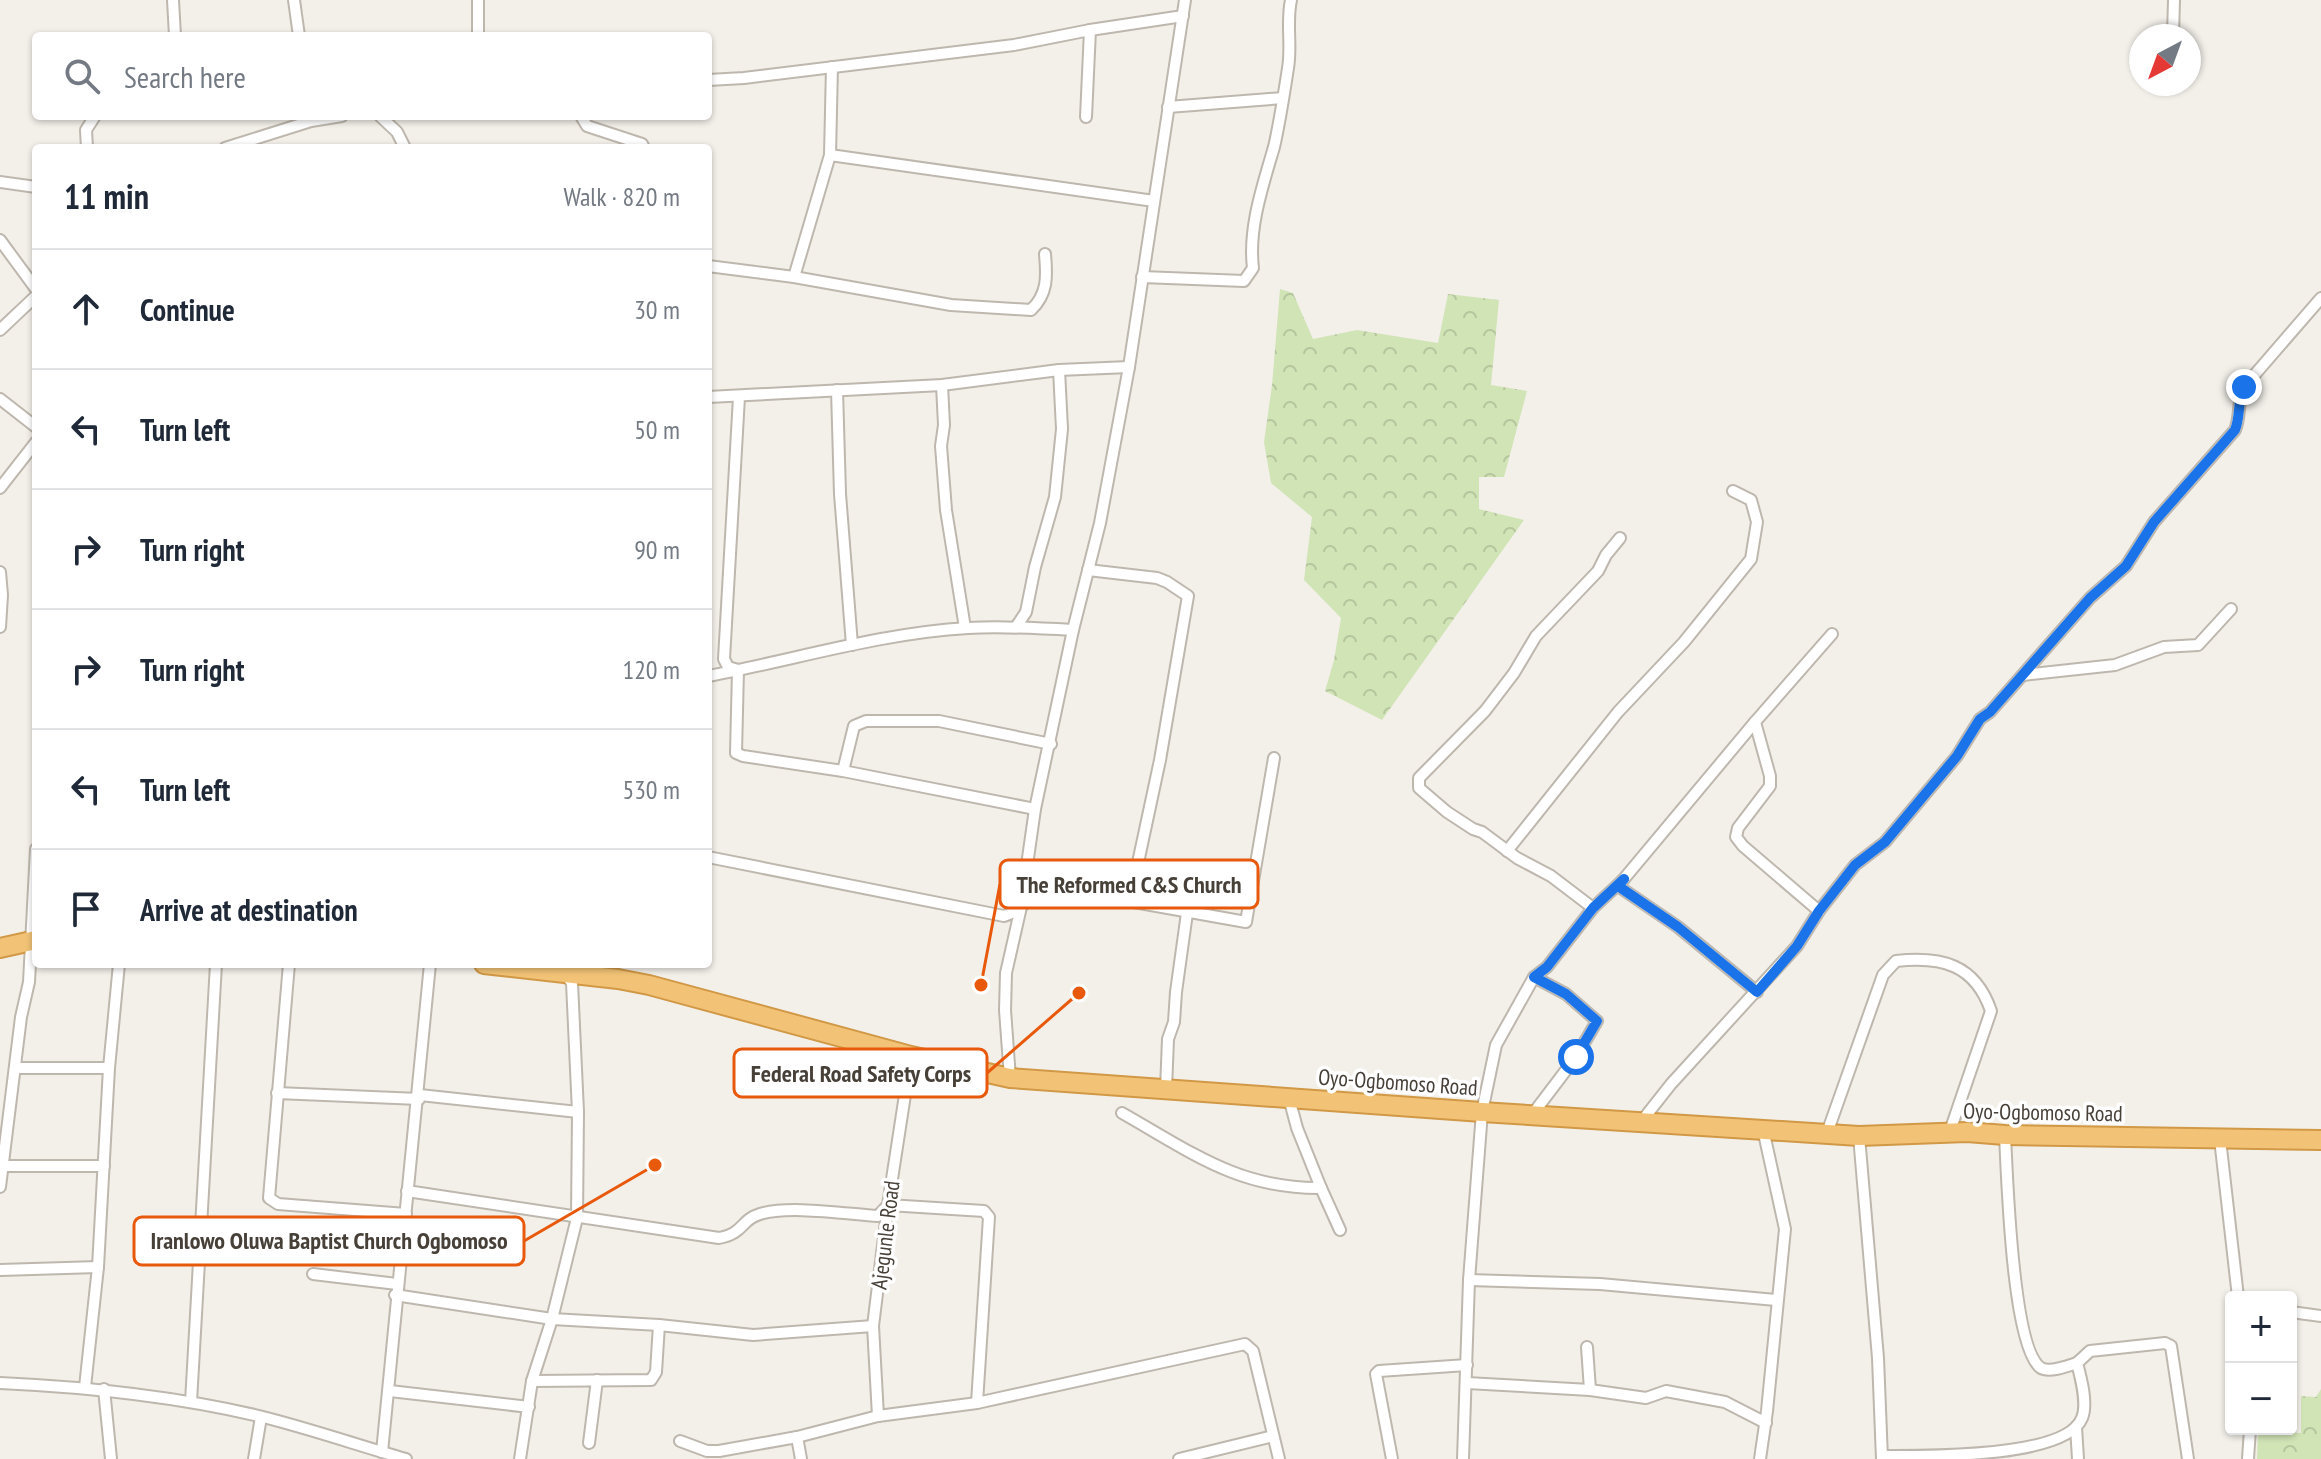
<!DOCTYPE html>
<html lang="en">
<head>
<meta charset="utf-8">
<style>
	:root { --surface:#fff; --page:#f2f2f3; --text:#1f2937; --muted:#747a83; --line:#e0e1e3 }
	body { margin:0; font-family:"PT Sans Narrow",sans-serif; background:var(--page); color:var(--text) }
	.controls { position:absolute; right:24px; bottom:24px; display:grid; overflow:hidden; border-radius:8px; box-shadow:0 2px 6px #0004 }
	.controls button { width:72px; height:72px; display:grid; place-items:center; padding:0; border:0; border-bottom:2px solid var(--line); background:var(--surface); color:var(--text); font:40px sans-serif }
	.compass { position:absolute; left:2129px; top:24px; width:72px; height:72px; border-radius:50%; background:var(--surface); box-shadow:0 2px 6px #0004; rotate:221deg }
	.stop { position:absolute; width:24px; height:24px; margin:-18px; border:6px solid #1a73e8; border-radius:50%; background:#fff }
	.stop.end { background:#1a73e8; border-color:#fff; box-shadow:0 2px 8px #0008 }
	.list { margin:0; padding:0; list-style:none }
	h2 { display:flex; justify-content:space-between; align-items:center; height:104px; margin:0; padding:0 32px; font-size:34px }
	h2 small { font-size:26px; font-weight:400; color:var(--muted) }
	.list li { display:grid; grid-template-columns:52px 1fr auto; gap:24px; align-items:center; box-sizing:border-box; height:120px; padding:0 32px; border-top:2px solid var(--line) }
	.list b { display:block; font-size:30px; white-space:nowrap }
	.list em { font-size:26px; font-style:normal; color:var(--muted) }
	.icon { flex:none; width:44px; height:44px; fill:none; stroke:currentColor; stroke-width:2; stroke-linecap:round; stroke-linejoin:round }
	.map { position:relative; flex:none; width:2321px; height:1459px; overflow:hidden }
	.search { position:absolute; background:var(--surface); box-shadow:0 2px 6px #0004; left:32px; top:32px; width:680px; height:88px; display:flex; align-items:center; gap:20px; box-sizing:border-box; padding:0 28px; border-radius:8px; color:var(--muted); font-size:30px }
	.panel { position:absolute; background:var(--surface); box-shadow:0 2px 6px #0004; left:32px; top:144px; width:680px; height:824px; border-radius:8px }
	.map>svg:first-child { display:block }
	.forest { fill:url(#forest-crowns) }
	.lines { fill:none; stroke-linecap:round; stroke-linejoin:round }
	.street-casing { stroke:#beb7ad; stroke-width:14 }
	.highway-casing { stroke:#d19846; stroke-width:22 }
	.street { stroke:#fff; stroke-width:10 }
	.highway { stroke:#f2c376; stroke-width:18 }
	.route { stroke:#1a73e8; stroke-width:10 }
	.labels { text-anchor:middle; stroke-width:7; stroke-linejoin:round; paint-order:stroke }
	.street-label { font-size:22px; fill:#474038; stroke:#fff }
	.leader { fill:none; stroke:#e8590c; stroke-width:3 }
	.callout-dot { fill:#e8590c; stroke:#fff; stroke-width:3 }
	.callout { fill:#fff; stroke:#e8590c; stroke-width:3 }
	.callout-label { font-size:24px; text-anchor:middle; font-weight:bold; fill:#474038 }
</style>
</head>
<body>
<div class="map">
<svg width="2321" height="1459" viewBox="0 0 2321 1459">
	<defs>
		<pattern id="forest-crowns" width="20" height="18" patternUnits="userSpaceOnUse" patternTransform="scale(2)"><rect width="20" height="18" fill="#d1e4b6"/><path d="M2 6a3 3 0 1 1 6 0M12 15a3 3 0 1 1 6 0" fill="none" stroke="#b5c59d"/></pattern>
	</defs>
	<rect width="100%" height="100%" fill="#f3f0ea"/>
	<g class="forest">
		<path d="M1280,289L1293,293L1313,339L1357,330L1438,343L1448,294L1499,300L1491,385L1527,391L1504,477H1479V509L1524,520L1382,720L1325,691L1334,660L1341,618L1304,580L1312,517L1271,483L1264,442L1272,385Z"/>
		<path d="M2321,1389V1459H2257L2258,1430L2301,1433V1396L2316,1397Z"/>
	</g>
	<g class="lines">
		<defs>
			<g id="street">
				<path d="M173,0L175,36"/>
				<path d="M294,0L299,36"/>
				<path d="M478,0V36"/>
				<path d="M2173,36L2174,0"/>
				<path d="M708,80L744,78L1014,45L1090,30L1183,16"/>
				<path d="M1168,107L1283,98"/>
				<path d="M380,116L397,132L405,148"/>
				<path d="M581,116L587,126L642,144L644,148"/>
				<path d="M1086,117L1090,30"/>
				<path d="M87,148L86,130L95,116"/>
				<path d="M225,148L311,121L342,116"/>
				<path d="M830,155L1154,201"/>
				<path d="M0,182L36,187"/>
				<path d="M0,240L36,289"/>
				<path d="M708,266L794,277L951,305L1031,310C1048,294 1047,276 1045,254"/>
				<path d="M794,277L830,155L832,67"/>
				<path d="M1142,277L1244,281L1253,268C1248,228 1263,185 1274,147C1280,121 1284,94 1288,68C1292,45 1286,23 1291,0"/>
				<path d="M0,330L36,296"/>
				<path d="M942,385L944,425L941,446L946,510L965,628"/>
				<path d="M837,390L840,494L852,645"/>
				<path d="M708,397L942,385L1059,370L1129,367"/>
				<path d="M739,397L724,659L728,667L738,670L736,753L743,756L843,771L1035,809"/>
				<path d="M0,399L36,427"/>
				<path d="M0,488L36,442"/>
				<path d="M1088,570L1157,578L1167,582L1188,596L1160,760L1130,900"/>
				<path d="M0,572L2,595L0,627"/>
				<path d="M1016,627L1026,612L1035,567L1055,497L1062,429L1059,370"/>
				<path d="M2023,675L2115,665L2164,647L2198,645L2231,609"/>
				<path d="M708,676C794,660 880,633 968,628C1003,626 1038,628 1073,630"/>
				<path d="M1755,722L1770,776V786L1738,828L1736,837L1743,846L1819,911"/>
				<path d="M843,771L854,726L866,721H939L1051,744"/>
				<path d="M1507,851L1618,712L1684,642L1751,559L1757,522L1751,500L1733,491"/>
				<path d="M708,857L1004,916C1023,911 1031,892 1050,887L1246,922L1274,758"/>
				<path d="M1593,908L1551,876L1517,858L1482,832L1473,829L1447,812L1419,788V778L1485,711L1514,673L1536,636L1598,571L1606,555L1620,538"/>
				<path d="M289,964L269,1198L278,1204L406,1214"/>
				<path d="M1757,992L1678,927L1618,886L1755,722L1832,634"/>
				<path d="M15,1068H109"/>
				<path d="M1010,1078L1005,1010L1006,973L1021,907L1035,809L1073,630L1100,523L1129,367L1185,0"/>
				<path d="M1166,1089L1168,1039L1174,1022L1176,992L1187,913"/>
				<path d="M277,1093L419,1099L420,1095L578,1112"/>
				<path d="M1289,1098L1297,1128L1321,1188"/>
				<path d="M1122,1113C1191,1152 1239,1189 1321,1188L1340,1230"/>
				<path d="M1532,1115L1576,1057L1597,1021L1566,994L1534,977"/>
				<path d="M1641,1122L1671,1084L1797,946L1819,911L1855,865L1885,842L1957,756L1980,719L1990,712L2090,598L2126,566L2154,522L2235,430C2241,415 2237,402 2244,387L2321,298"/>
				<path d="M1827,1133L1883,975L1896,961C1941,956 1975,964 1991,1011L1949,1134"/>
				<path d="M1859,1136L1878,1358L1882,1459"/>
				<path d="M2220,1139L2238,1297"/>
				<path d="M3,1166H104"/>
				<path d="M0,1187L21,1017L29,982L36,849"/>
				<path d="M407,1191L719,1238C745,1233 740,1220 760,1214C789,1205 846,1214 878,1216L888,1205L984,1211L989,1217L977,1403"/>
				<path d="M0,1270L98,1267"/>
				<path d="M313,1274L397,1284"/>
				<path d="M1469,1280L1600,1284L1776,1300"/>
				<path d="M395,1295L552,1319L659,1325L753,1335L873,1326"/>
				<path d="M2291,1312L2321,1316"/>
				<path d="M1587,1347L1590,1390"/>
				<path d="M2077,1363L2090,1351L2165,1343L2171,1346L2188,1459"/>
				<path d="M532,1381L651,1380L656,1372L659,1325"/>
				<path d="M0,1383C87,1387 174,1396 259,1416C308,1428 357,1445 406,1459"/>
				<path d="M1467,1383L1590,1390L1646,1398L1666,1391L1725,1402L1766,1423"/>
				<path d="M85,1387L98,1267L109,1068L119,964"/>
				<path d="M104,1389L111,1459"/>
				<path d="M390,1391L529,1407"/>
				<path d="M191,1402L216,964"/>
				<path d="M878,1416L873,1326L888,1205L911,1056"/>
				<path d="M2076,1427L2078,1459"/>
				<path d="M797,1437L801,1459"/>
				<path d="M680,1441L707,1451H719L797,1437L878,1416L977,1403L1245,1344L1253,1351L1279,1459"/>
				<path d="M589,1443L597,1380"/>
				<path d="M382,1452L430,964"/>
				<path d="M1882,1456C1920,1456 2066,1459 2082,1418C2088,1404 2081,1378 2077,1363C2068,1366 2049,1373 2041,1368C2012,1349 2007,1174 2005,1135"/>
				<path d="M254,1459L261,1417"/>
				<path d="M520,1459L532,1381L552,1319L577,1218L578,1112L572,983L564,973L566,964"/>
				<path d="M1179,1459L1273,1436"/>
				<path d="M1392,1459L1376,1374L1379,1371L1467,1365"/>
				<path d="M1463,1459L1469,1280L1482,1112L1496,1045L1534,977L1547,967L1593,908L1624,879"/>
				<path d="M1760,1459L1767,1411L1785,1229L1763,1129"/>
				<path d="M2248,1459L2250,1429"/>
			</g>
			<g id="highway">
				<path d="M0,948L36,940"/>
				<path d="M484,964L618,979L649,985L911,1056L1010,1078L1482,1112L1859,1136L1967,1132L2005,1135L2321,1140"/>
			</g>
		</defs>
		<use href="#street" class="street-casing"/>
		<use href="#highway" class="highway-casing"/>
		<use href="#street" class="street"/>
		<use href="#highway" class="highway"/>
	</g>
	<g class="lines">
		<path class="route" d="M1576,1057L1597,1021L1566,994L1534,977L1547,967L1593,908L1624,879L1618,886L1678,927L1757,992L1797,946L1819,911L1855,865L1885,842L1957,756L1980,719L1990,712L2090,598L2126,566L2154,522L2235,430C2241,415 2237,402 2244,387"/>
	</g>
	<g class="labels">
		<g class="street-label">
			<text transform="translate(1398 1082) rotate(4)" y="8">Oyo-Ogbomoso Road</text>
			<text transform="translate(2043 1112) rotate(1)" y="8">Oyo-Ogbomoso Road</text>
			<text transform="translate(885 1235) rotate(-83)" y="8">Ajegunle Road</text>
		</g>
	</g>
	<path class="leader" d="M981 985L1000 884M1079 993L987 1073M655 1165L524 1241"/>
	<g class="callout-dot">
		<circle cx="981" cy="985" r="8"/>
		<circle cx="1079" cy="993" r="8"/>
		<circle cx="655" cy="1165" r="8"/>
	</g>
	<g class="callout">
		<rect x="1000" y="860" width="258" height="48" rx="8"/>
		<rect x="734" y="1049" width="253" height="48" rx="8"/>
		<rect x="134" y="1217" width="390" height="48" rx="8"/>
	</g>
	<g class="callout-label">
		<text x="1129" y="893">The Reformed C&amp;S Church</text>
		<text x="861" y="1082">Federal Road Safety Corps</text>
		<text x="329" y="1249">Iranlowo Oluwa Baptist Church Ogbomoso</text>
	</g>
</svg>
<div class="controls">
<button>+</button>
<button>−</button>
</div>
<svg class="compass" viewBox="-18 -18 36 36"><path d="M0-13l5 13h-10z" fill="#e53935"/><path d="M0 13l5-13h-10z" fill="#747a83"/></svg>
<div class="stop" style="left:1576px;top:1057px"></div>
<div class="stop end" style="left:2244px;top:387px"></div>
<div class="search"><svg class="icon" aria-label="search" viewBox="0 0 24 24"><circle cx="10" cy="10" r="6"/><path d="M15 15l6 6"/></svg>Search here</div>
<section class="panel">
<h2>11 min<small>Walk · 820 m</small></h2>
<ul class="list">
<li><svg class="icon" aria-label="ahead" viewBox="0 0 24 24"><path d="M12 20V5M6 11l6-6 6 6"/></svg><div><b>Continue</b></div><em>30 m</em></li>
<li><svg class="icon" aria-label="left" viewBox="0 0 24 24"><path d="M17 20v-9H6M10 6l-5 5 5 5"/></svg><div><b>Turn left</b></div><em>50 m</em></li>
<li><svg class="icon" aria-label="right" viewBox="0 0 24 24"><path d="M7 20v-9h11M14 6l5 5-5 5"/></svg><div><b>Turn right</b></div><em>90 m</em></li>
<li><svg class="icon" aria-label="right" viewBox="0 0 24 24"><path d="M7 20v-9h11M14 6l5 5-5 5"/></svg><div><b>Turn right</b></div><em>120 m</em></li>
<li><svg class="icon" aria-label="left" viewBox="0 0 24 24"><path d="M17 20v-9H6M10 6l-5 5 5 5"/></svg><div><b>Turn left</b></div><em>530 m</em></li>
<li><svg class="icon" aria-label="arrive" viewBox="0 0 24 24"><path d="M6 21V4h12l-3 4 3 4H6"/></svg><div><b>Arrive at destination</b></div></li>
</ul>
</section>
</div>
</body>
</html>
